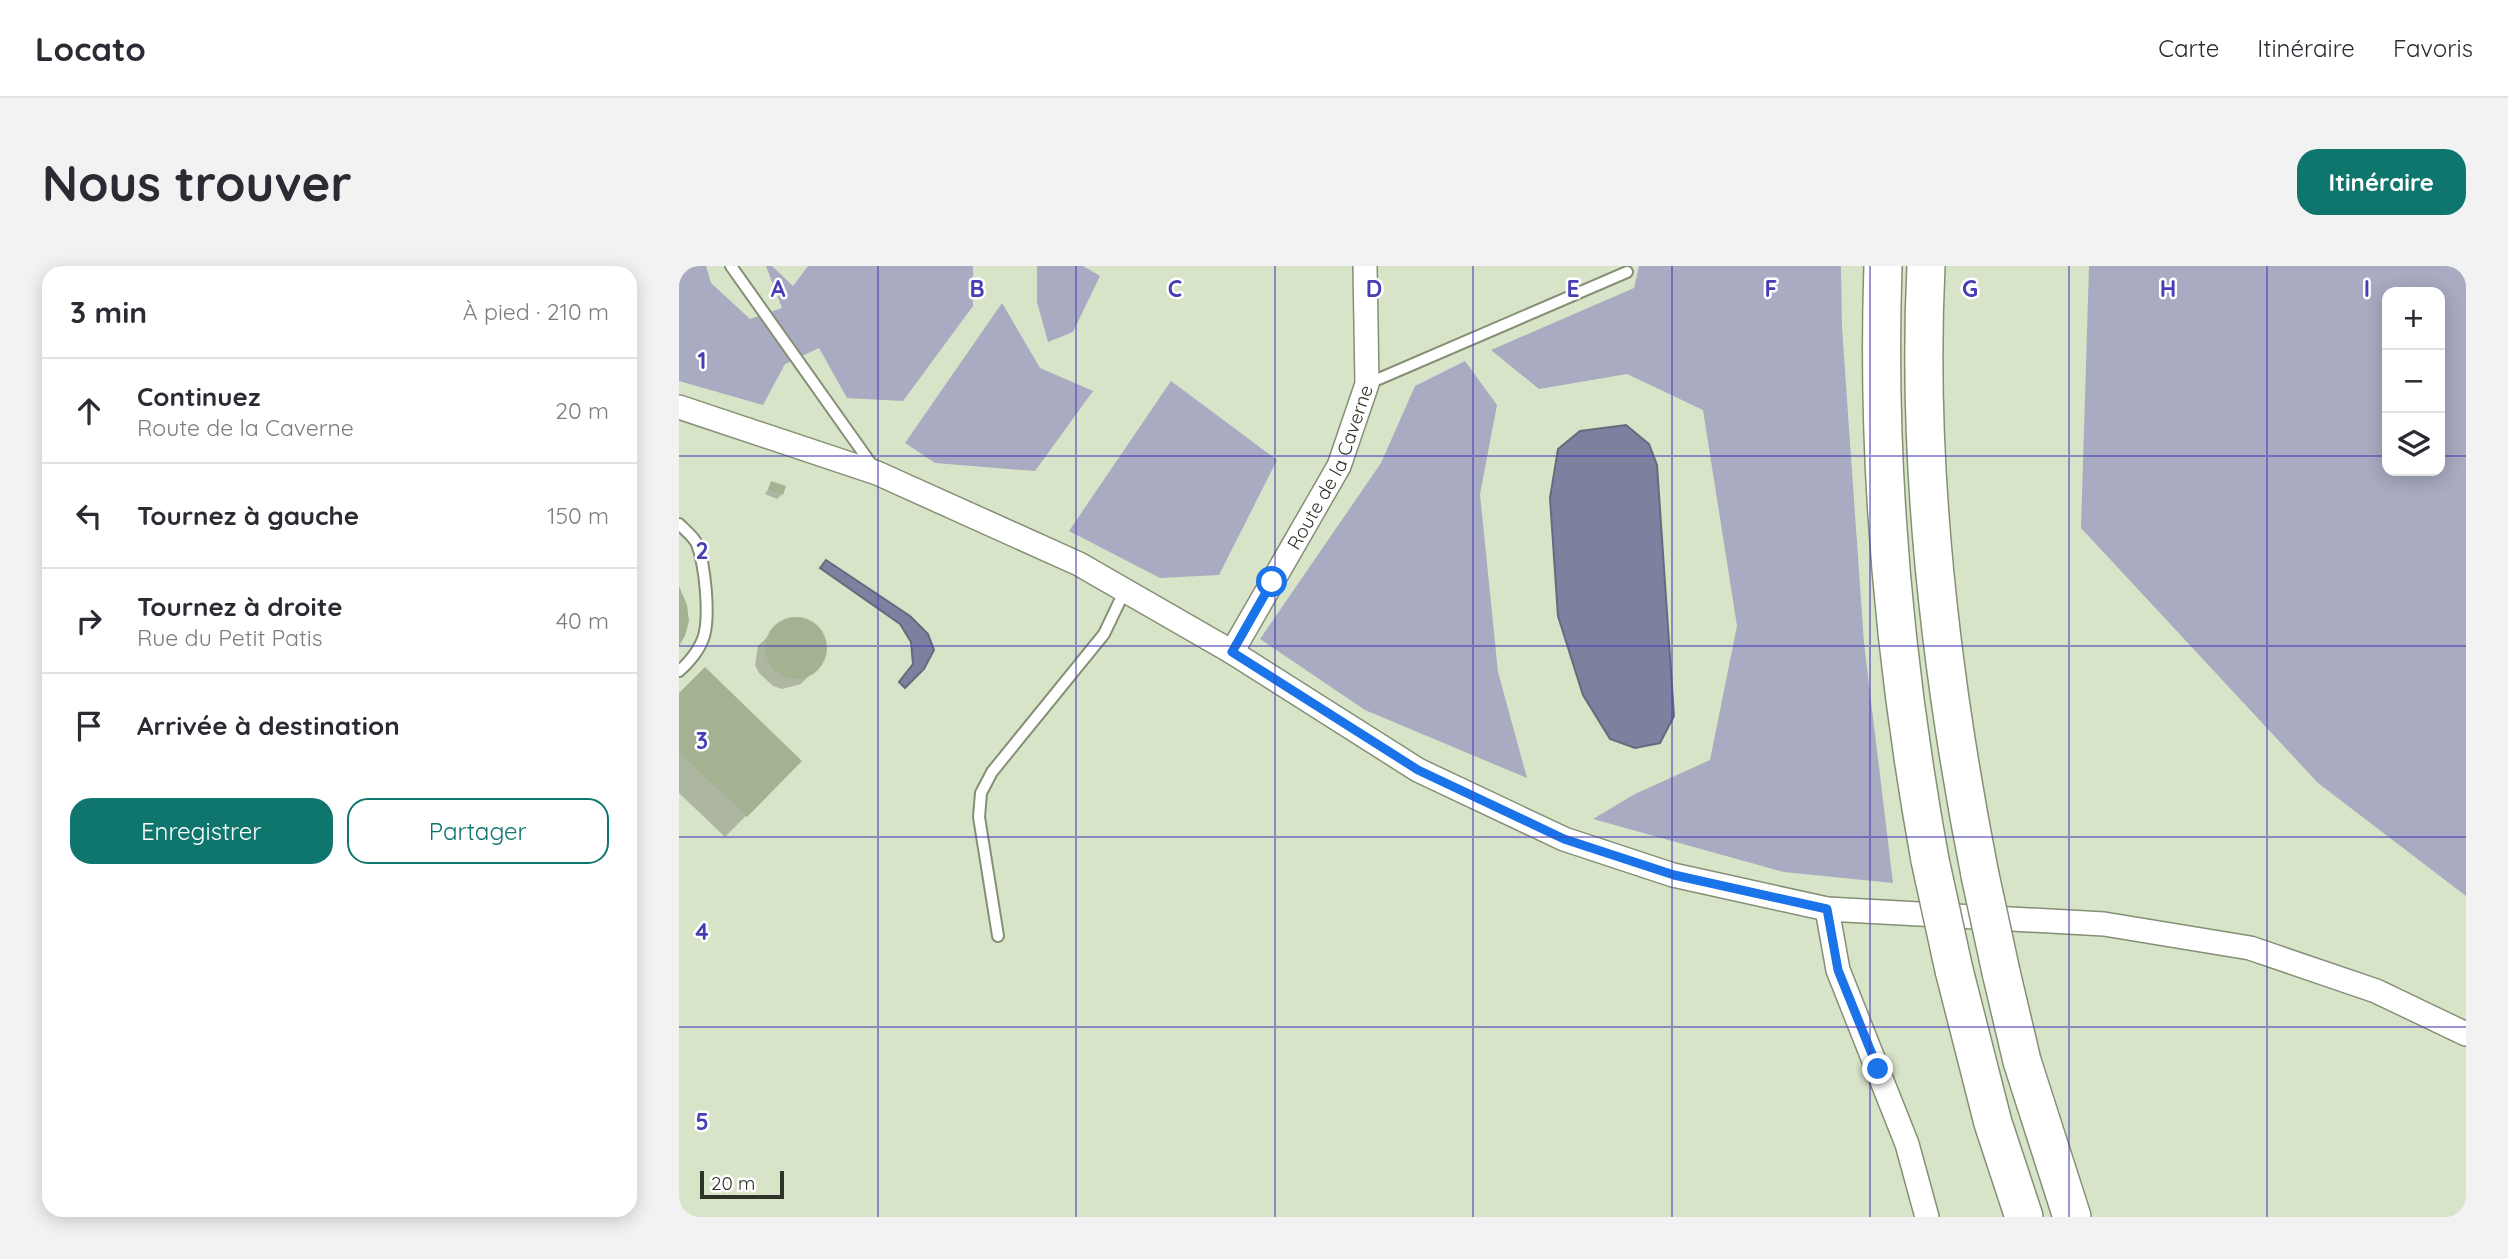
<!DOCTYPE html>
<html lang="fr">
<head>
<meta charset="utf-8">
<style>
	:root { --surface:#fff; --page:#f2f2f3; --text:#2b2b33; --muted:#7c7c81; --line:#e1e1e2; --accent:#0f766e }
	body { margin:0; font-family:Quicksand,sans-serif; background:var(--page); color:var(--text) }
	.controls { position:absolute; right:21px; top:21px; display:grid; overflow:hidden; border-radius:14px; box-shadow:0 4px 18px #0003 }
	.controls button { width:63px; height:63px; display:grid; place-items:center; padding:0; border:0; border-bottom:2px solid var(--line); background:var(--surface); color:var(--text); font:35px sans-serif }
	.scale { position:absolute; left:21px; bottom:18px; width:84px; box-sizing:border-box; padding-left:7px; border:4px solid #2f3429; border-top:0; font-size:19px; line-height:24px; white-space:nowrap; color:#2f3429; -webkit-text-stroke:5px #fff; paint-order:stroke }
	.stop { position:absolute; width:21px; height:21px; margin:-16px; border:5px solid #1a73e8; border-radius:50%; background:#fff }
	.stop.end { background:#1a73e8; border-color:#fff; box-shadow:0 2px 7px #0008 }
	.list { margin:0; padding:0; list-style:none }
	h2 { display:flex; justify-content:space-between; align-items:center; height:91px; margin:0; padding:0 28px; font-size:30px }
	h2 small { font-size:23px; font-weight:400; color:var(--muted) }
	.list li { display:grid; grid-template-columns:46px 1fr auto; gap:21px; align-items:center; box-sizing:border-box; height:105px; padding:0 28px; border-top:2px solid var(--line) }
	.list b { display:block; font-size:26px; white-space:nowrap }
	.list p { margin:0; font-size:23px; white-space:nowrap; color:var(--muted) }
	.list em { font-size:23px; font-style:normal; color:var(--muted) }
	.actions { display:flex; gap:14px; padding:21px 28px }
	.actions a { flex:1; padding:16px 0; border:2px solid var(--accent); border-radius:21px; text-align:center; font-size:24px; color:var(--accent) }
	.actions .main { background:var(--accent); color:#fff }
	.icon { flex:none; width:38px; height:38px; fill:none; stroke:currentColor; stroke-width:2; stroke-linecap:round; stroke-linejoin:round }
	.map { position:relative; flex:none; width:1787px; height:951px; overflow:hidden; border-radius:21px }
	header { display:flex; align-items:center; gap:42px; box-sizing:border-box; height:98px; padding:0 35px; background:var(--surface); border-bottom:2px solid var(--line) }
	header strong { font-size:33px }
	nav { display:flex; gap:38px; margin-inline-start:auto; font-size:24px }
	.intro { display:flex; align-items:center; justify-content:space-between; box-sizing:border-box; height:168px; padding:0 42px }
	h1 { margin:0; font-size:49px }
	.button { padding:18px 32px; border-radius:21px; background:var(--accent); color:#fff; font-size:24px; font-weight:700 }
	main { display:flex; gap:42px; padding:0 42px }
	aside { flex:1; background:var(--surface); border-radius:21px; box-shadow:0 4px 18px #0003 }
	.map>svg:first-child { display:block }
	.green { fill:#a8abc1; fill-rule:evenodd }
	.water { fill:#7d81a0; stroke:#666a7c; stroke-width:2 }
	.shadow { fill:#0003 }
	.building { fill:#a4b292 }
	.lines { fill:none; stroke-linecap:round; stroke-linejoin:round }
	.service-casing { stroke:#848f75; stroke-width:14 }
	.minor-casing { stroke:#848f75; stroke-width:26 }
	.trunk-casing { stroke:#848f75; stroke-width:40 }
	.service { stroke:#fff; stroke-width:10 }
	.minor { stroke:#fff; stroke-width:23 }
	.trunk { stroke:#fff; stroke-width:37 }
	.trunk-bridge-casing { stroke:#848f75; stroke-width:40; stroke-linecap:butt }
	.trunk-bridge { stroke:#fff; stroke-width:37 }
	.route { stroke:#1a73e8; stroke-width:9 }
	.grid { fill:none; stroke:#473eb5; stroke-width:2; stroke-opacity:0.55 }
	.labels { text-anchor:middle; stroke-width:5; stroke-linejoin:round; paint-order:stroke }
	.street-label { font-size:19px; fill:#2f3429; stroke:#fff }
	.grid-label { font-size:23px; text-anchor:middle; font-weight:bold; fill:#473eb5; stroke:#fff; stroke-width:5; stroke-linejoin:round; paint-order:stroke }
</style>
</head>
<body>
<header>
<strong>Locato</strong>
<nav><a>Carte</a><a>Itinéraire</a><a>Favoris</a></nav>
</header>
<div class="intro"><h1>Nous trouver</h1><a class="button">Itinéraire</a></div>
<main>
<aside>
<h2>3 min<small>À pied · 210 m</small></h2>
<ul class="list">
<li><svg class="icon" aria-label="ahead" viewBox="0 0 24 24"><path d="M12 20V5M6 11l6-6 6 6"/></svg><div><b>Continuez</b><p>Route de la Caverne</p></div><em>20 m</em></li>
<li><svg class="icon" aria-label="left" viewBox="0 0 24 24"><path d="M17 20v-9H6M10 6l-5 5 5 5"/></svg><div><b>Tournez à gauche</b></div><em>150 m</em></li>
<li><svg class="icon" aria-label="right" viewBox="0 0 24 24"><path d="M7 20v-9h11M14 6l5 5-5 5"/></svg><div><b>Tournez à droite</b><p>Rue du Petit Patis</p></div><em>40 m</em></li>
<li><svg class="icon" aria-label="arrive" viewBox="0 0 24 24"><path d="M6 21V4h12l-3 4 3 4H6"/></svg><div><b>Arrivée à destination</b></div></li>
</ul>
<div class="actions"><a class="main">Enregistrer</a><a>Partager</a></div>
</aside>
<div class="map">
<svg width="1787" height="951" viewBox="0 0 1787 951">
	<rect width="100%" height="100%" fill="#d8e4c8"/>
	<g class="green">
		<path d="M0,0H27L32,17L71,53L103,42L87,0H93L114,20L129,0H294V40L224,135L168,132L140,82L106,98L84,139L0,115Z"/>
		<path d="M358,0H404L421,10L394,66L369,76L358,36Z"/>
		<path d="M960,0H1162L1163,62L1185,377L1214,617L1105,606L914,553L956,528L1031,494L1058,360L1024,144L948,108L860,123L812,84L955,22Z"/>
		<path d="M1410,0H1787V630L1639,517L1402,262ZM1708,26H1761V205H1708Z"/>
		<path d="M323,37L361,102L414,125L356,205L256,197L226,177Z"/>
		<path d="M786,95L818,139L801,228L819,406L848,512L686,444L581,373L702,197L736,120Z"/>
		<path d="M492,115L598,194L540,309L481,312L390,265Z"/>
	</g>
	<g class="water">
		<path d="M947,159L970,178L978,199L995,450L981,477L956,482L931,473L904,429L879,350L871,232L879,183L901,165Z"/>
		<path d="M147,294L231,350L249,368L255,384L245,403L226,422L220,416L234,398L232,376L221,358L141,302Z"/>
	</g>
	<g class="shadow">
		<path d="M93,217L103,228L98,233L86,228Z"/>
		<path d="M123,353L140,363L146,381L145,391L140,399L122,418L103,423L94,420L80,407L76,399L79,380L105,355Z"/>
		<path d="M0,429L121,495L46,571L0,527Z"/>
	</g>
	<g class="building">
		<path d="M92,215L107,220L104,229L89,223Z"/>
		<path d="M0,320L8,339L10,355L6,370L0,380Z"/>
		<circle cx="117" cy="382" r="31"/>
		<path d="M26,401L123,495L68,551L0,486V427Z"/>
	</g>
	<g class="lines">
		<defs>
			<g id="service">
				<path d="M52,0L195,202"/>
				<path d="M688,118L948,6"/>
				<path d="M0,258C6,264 15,271 18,278C26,299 31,348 25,370C21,383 10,397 0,405"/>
				<path d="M319,670L300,551L302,527L313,506L425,368L446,324"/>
			</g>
			<g id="minor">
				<path d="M0,141L198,207L400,298L553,386L739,504L885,573L994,609L1148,643L1425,658L1571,682L1697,725L1787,768"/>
				<path id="s1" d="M553,386L660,200L688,118L686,0"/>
				<path d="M1148,643L1159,704L1228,878L1248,951"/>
			</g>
			<g id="trunk">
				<path d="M1204,0C1197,201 1215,396 1251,594"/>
				<path d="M1247,0C1237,203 1262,411 1301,609"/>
				<path d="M1275,704L1314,857L1345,951"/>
				<path d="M1322,706L1343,795L1393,951"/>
			</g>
		</defs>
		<use href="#service" class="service-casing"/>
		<use href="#minor" class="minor-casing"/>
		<use href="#trunk" class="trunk-casing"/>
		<use href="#service" class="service"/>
		<use href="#minor" class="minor"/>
		<use href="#trunk" class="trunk"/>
		<defs>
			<g id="trunk-bridge">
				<path d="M1251,594L1275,704"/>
				<path d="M1301,609L1322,706"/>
			</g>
		</defs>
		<use href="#trunk-bridge" class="trunk-bridge-casing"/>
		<use href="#trunk-bridge" class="trunk-bridge"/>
	</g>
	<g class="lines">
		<path class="route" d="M593,316L553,386L739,504L885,573L995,609L1148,643L1159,704L1199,803"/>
	</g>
	<path class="grid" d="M199,0V951M397,0V951M596,0V951M794,0V951M993,0V951M1191,0V951M1390,0V951M1588,0V951M0,190H1708M1761,190H1787M0,380H1787M0,571H1787M0,761H1787"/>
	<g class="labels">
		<g class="street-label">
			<text dy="7" stroke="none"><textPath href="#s1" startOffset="210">Route de la Caverne</textPath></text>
		</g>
	</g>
	<g class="grid-label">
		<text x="99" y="31">A</text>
		<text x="298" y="31">B</text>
		<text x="496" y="31">C</text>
		<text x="695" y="31">D</text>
		<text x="894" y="31">E</text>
		<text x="1092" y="31">F</text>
		<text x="1291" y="31">G</text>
		<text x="1489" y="31">H</text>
		<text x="1688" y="31">I</text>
		<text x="23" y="103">1</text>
		<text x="23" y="293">2</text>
		<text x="23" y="483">3</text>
		<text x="23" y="674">4</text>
		<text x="23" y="864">5</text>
	</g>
</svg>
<div class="controls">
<button>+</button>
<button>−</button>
<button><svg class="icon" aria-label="layers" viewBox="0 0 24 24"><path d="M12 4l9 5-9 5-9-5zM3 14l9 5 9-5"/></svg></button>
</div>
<div class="scale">20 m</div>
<div class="stop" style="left:593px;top:316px"></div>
<div class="stop end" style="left:1199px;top:803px"></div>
</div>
</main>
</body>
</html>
